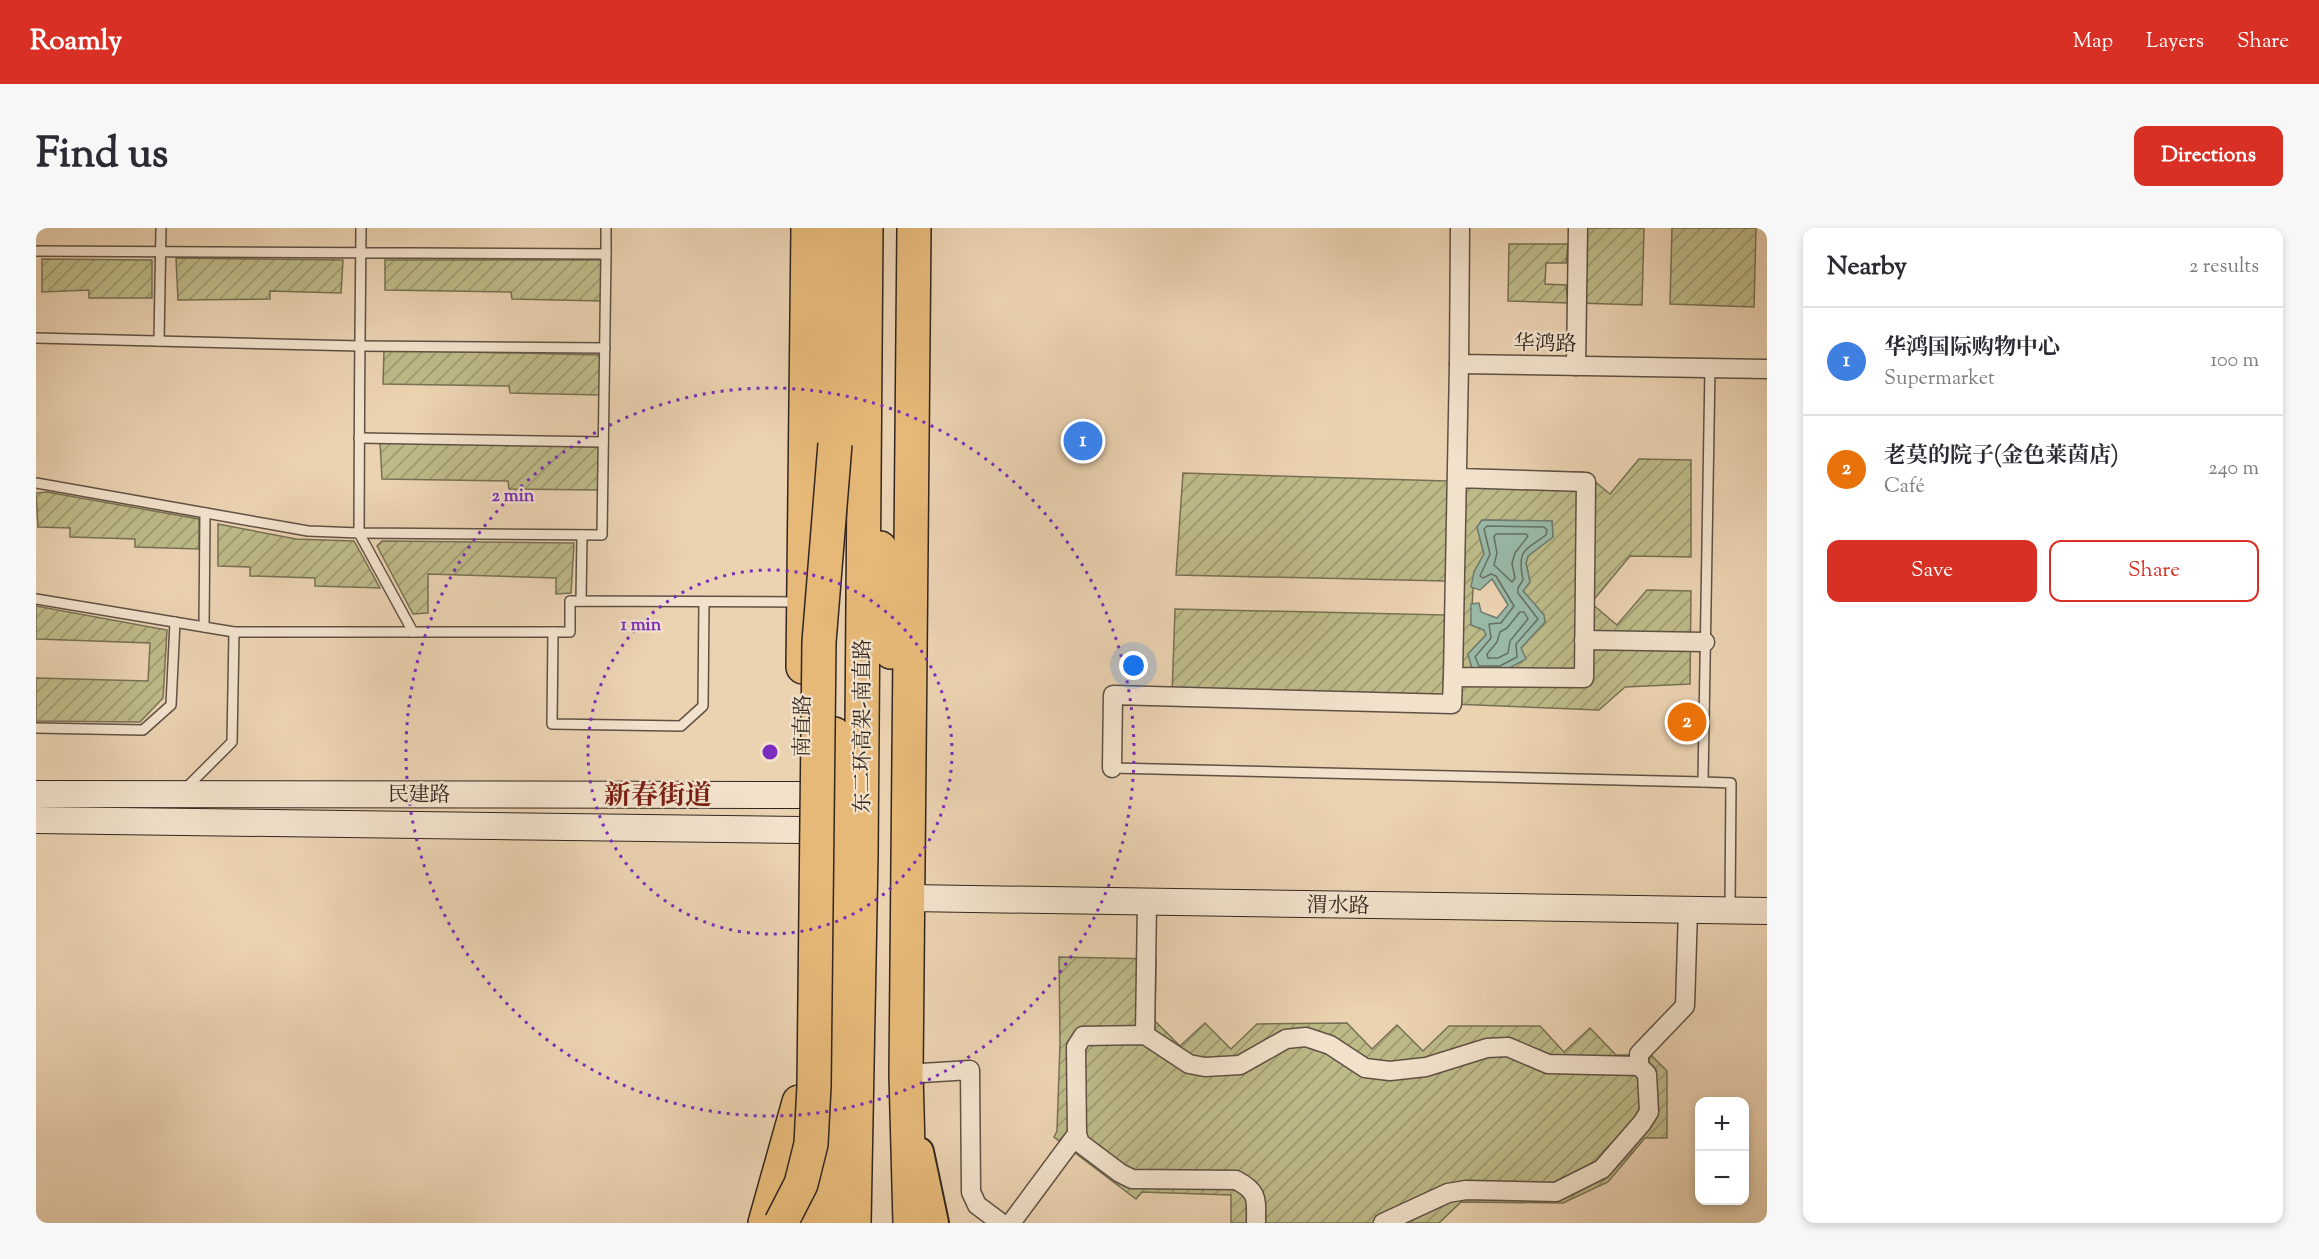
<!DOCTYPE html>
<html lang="en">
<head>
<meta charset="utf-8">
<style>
	:root { --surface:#fff; --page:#f7f7f7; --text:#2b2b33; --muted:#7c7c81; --line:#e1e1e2; --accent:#d93025 }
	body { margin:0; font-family:"Sorts Mill Goudy","Noto Serif SC",serif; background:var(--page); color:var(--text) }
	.controls { position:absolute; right:18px; bottom:18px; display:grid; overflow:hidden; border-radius:12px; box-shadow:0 3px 9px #0003 }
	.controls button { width:54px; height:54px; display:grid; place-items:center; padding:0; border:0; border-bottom:2px solid var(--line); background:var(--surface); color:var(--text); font:30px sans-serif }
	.you { position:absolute; left:1098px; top:438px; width:21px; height:21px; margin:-15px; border:4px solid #fff; border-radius:50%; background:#1a73e8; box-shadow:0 0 0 9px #1a73e833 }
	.badge { display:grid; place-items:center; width:39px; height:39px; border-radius:50%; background:var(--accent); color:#fff; font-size:20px; font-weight:700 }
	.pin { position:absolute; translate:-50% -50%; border:3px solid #fff; box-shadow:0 2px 6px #0006 }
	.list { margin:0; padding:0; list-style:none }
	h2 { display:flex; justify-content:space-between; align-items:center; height:78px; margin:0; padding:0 24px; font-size:26px }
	h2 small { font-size:20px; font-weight:400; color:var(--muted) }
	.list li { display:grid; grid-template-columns:39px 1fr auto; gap:18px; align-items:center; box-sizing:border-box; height:108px; padding:0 24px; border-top:2px solid var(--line) }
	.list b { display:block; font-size:22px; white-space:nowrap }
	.list p { margin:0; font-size:20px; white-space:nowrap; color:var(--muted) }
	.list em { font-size:20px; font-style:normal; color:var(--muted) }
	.actions { display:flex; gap:12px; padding:18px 24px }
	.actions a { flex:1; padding:14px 0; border:2px solid var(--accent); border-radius:12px; text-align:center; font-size:21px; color:var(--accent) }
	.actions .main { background:var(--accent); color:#fff }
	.map { position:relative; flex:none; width:1731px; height:995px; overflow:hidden; border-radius:12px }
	header { display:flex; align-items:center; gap:36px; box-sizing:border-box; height:84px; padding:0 30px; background:var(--accent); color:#fff }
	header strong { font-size:28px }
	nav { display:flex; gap:33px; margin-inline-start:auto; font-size:21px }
	.intro { display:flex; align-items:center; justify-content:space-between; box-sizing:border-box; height:144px; padding:0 36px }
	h1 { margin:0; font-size:42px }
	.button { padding:15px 27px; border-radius:12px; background:var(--accent); color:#fff; font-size:21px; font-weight:700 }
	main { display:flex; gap:36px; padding:0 36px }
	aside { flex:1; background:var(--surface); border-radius:12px; box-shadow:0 3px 9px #0003 }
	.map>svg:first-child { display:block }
	.garden { fill:url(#garden-furrows); stroke:#777054; stroke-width:1.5 }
	.water { fill:#99b8a6; stroke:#6f7e70; stroke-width:1.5 }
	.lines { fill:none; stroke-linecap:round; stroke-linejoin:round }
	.shore { stroke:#656f62; stroke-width:1.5 }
	.lane-casing { stroke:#605144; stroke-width:12 }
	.street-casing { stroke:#605144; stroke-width:21 }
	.secondary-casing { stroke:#31261f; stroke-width:28 }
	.primary-casing { stroke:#31261f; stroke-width:32 }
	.highway-casing { stroke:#31261f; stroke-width:36 }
	.lane { stroke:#f2e2cc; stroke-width:9 }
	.street { stroke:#f2e2cc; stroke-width:18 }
	.secondary { stroke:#f2e2cc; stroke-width:26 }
	.primary { stroke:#e6b978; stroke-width:28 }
	.highway { stroke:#e6b978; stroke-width:33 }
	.highway-bridge-casing { stroke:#31261f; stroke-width:36; stroke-linecap:butt }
	.highway-bridge { stroke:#e6b978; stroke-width:33 }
	.ring { fill:none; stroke:#7b2cbf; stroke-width:3; stroke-dasharray:3 6 }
	.labels { text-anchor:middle; stroke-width:4.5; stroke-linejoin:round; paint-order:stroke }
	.street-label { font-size:21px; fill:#31261f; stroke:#f2e2cc }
	.district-label { font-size:27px; font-weight:bold; fill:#7a1f14; stroke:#f2e2cc }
	.centre { fill:#7b2cbf; stroke:#f2e2cc; stroke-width:3 }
	.ring-label { font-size:18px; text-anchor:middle; font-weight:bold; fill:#7b2cbf; stroke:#f2e2cc; stroke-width:4.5; stroke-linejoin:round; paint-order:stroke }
</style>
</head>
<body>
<header>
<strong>Roamly</strong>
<nav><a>Map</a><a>Layers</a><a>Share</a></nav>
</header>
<div class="intro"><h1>Find us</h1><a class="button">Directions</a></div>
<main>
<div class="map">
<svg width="1731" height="995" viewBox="0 0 1731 995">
	<defs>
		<pattern id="garden-furrows" width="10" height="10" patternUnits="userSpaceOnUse" patternTransform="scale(1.5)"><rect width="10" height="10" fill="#bdba88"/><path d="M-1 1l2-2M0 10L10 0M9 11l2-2" fill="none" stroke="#9a976f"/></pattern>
	</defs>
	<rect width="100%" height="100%" fill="#ebd2b1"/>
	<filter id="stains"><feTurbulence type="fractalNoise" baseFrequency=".00333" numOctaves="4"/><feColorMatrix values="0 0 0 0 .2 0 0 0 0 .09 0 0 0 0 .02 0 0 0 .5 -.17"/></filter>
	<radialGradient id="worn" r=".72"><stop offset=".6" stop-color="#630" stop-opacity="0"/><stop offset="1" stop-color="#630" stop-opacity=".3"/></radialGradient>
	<g class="garden">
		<path d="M1542,0H1608L1606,77L1541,75Z"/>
		<path d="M1636,0H1720L1718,79L1634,76Z"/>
		<path d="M1473,16H1532L1530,35H1510L1509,56L1530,57L1532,75L1472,73Z"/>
		<path d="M140,30L307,32L305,65L234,63V71L142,72Z"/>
		<path d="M6,31L116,32V70H53V62L6,64Z"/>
		<path d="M349,32H565L566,73L476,71L475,64L349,62Z"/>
		<path d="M348,122L564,127V167L474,165L473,158L347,156Z"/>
		<path d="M344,214L563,219V262L473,261L472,253L346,251Z"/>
		<path d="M1603,231L1655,232V329L1594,328L1555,375L1581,397L1611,362L1655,363L1654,456L1589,459L1563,482L1416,476L1417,449H1467L1466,444L1489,431L1485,420L1509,394L1508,387L1487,363L1494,354L1490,335L1492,328L1517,309L1516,293L1446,292L1441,299L1448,326L1438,344L1435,397L1448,402L1450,407L1432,426L1437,444L1411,445V476L1136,468L1139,381L1409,387L1410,353L1140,347L1147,245L1411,253L1422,250H1441V242L1547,244L1574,266Z"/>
		<path d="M11,264L163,291V321L99,319V311L34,309V300L2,299L0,265Z"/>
		<path d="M182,296L260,311L318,313L344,360L279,358V350L214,348V339L182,338Z"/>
		<path d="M346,313L538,315L535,365L520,366V350L392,346V385L377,386L341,318Z"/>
		<path d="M0,378L131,402L127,470L104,494L0,493V450L112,453L114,415L0,411Z"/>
		<path d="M1023,729L1120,731L1119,793L1144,818L1169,795L1195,821L1221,796L1311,795L1336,821L1361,797L1387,823L1413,798H1504L1528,824L1554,800L1580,827H1615L1631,843V910H1609L1572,954L1527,975L1425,974L1403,995H1195V967L1106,964L1100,971L1018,909L1021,903L1024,815Z"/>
	</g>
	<path class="water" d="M1446,292L1516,293L1517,309L1492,328L1490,335L1494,354L1487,363L1508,387L1509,394L1485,420L1490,431L1466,444H1437L1432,426L1450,407L1448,402L1435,397V376L1443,375L1445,384L1461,390L1472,377L1456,351L1444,362L1435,359L1438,344L1448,326L1441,299Z"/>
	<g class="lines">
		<g class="shore">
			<path d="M1451,298L1508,299L1511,302L1510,307C1488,323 1481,322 1487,352L1482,360V365L1502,391L1480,416L1481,429L1464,438H1443L1439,429L1455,410L1453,396L1465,395L1478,378L1460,348L1455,346L1447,350L1444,348L1454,326L1448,301Z"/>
			<path d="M1460,306H1490L1492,308L1479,325L1476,335L1479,350L1476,354L1458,337L1461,325L1458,309Z"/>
			<path d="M1484,384H1488L1492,391L1474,413L1472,425L1462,430H1452L1451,426L1461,414L1464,404L1471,400Z"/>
		</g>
		<defs>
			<g id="lane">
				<path d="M0,23L570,26L566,307L323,305C323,203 324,102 325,0"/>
				<path d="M570,26V0"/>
				<path d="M0,110L324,118L569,120"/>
				<path d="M123,113L125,0"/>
				<path d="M1674,140L1667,554L1695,555L1694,680"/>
				<path d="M323,210L567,214"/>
				<path d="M0,255L272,303L323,305L377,404"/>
				<path d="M0,371L198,404H534V373L762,374"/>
				<path d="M545,373L546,307"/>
				<path d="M168,399L169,285"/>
				<path d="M517,404L516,496L645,498L667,478L668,374"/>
				<path d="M0,500L107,502L135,477L139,394"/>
				<path d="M1076,540L1667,554"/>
				<path d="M148,562L196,514L198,404"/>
			</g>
			<g id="street">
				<path d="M1424,0L1423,136L1731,141"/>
				<path d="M1540,138L1542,0"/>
				<path d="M1422,250L1550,254L1548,450L1417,449L1423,136"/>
				<path d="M1548,412L1669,414"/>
				<path d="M1076,540L1077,467L1416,476L1417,449"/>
				<path d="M1109,807L1111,675"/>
				<path d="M1603,838V826L1649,778L1652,682"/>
				<path d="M870,846L934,842L935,964L941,977L965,995"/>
				<path d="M975,995L1041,906"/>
				<path d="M1220,995C1220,971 1223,964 1200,952L1096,951L1084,945L1044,915L1041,906L1040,819L1047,808L1109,807L1153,836L1169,839L1204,837L1250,811L1270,809L1294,817L1329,840L1354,843L1390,839L1451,820L1472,819L1512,836L1603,838L1611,846L1613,884L1606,895L1566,941L1520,964L1430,962L1412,965L1347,995"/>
			</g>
			<g id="secondary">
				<path d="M0,566L765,567"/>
				<path d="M0,592L765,602"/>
				<path d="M873,670L1731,683"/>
			</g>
			<path id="primary" d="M883,924L898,995"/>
			<g id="highway">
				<path d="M798,244L801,0"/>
				<path d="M844,320L855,404V424"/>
				<path d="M767,439L772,0"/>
				<path d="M765,944L766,995"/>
				<path d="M729,995L763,874"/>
				<path d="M792,995L798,626V506"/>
				<path d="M818,995L825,627L830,0"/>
				<path d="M874,995L870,846L878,0"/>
			</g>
		</defs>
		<use href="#lane" class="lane-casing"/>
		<use href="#street" class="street-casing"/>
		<use href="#secondary" class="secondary-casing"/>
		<use href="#primary" class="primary-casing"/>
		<use href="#highway" class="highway-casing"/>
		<use href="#lane" class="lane"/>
		<use href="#street" class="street"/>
		<use href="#secondary" class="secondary"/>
		<use href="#primary" class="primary"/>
		<use href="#highway" class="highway"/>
		<defs>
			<path id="highway-bridge" d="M745,995L765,956L775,916L778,858L783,414L799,216"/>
		</defs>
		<use href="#highway-bridge" class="highway-bridge-casing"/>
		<use href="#highway-bridge" class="highway-bridge"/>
	</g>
	<g class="ring">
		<circle cx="734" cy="524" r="182"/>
		<circle cx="734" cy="524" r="364"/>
	</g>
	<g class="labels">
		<g class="street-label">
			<text transform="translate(1509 115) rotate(1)" y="7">华鸿路</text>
			<text transform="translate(766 498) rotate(-89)" y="7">南直路</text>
			<text transform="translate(826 498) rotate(-90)" y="7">东二环高架-南直路</text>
			<text x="383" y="573">民建路</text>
			<text transform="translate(1302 677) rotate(1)" y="7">渭水路</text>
		</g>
		<g class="district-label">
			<text x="622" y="576">新春街道</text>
		</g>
	</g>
	<circle cx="734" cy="524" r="9" class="centre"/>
	<g class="ring-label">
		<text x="477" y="273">2 min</text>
		<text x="605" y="402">1 min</text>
	</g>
	<rect width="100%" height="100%" filter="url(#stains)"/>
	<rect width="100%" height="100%" fill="url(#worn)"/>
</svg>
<div class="controls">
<button>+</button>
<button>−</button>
</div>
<div class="you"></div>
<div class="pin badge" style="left:1047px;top:213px;background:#3f7fe0">1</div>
<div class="pin badge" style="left:1651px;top:494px;background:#e8710a">2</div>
</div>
<aside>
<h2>Nearby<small>2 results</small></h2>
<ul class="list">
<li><span class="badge" style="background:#3f7fe0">1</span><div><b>华鸿国际购物中心</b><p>Supermarket</p></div><em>100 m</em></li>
<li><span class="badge" style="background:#e8710a">2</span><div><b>老莫的院子(金色莱茵店)</b><p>Café</p></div><em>240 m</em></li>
</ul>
<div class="actions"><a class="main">Save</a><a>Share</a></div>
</aside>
</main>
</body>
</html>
